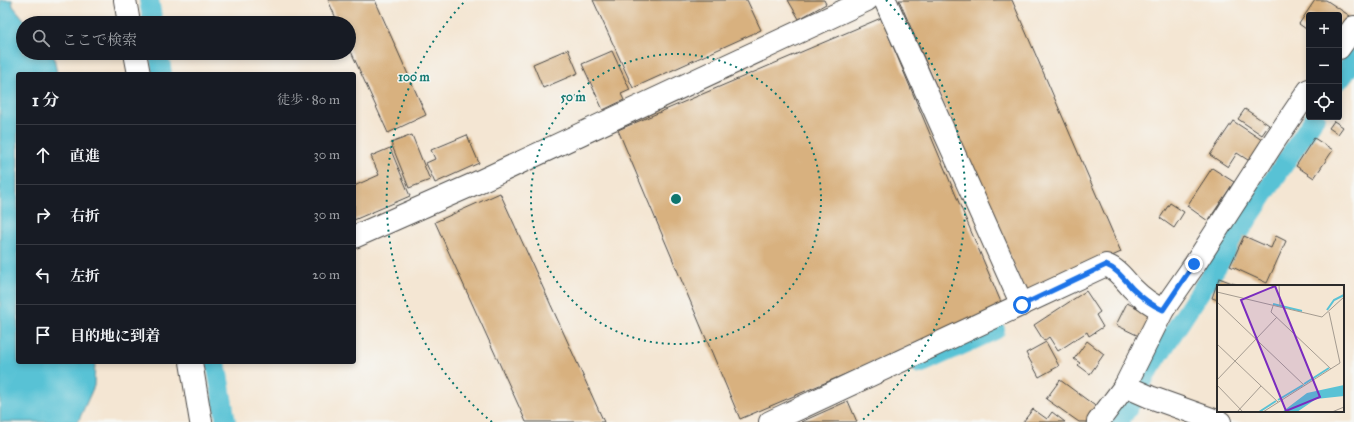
<!DOCTYPE html>
<html lang="ja">
<head>
<meta charset="utf-8">
<style>
	:root { --surface:#171b24; --page:#242831; --text:#f1f3f6; --muted:#9ea1a6; --line:#363941 }
	body { margin:0; font-family:"IM FELL Great Primer","Noto Serif JP",serif; background:var(--page); color:var(--text) }
	.controls { position:absolute; right:12px; top:12px; display:grid; overflow:hidden; border-radius:4px; box-shadow:0 2px 6px #0003 }
	.controls button { width:36px; height:36px; display:grid; place-items:center; padding:0; border:0; border-bottom:1px solid var(--line); background:var(--surface); color:var(--text); font:20px sans-serif }
	.stop { position:absolute; width:12px; height:12px; margin:-9px; border:3px solid #1a73e8; border-radius:50%; background:#fff }
	.stop.end { background:#1a73e8; border-color:#fff; box-shadow:0 1px 4px #0008 }
	.list { margin:0; padding:0; list-style:none }
	h2 { display:flex; justify-content:space-between; align-items:center; height:52px; margin:0; padding:0 16px; font-size:17px }
	h2 small { font-size:13px; font-weight:400; color:var(--muted) }
	.list li { display:grid; grid-template-columns:26px 1fr auto; gap:12px; align-items:center; box-sizing:border-box; height:60px; padding:0 16px; border-top:1px solid var(--line) }
	.list b { display:block; font-size:15px; white-space:nowrap }
	.list em { font-size:13px; font-style:normal; color:var(--muted) }
	.icon { flex:none; width:22px; height:22px; fill:none; stroke:currentColor; stroke-width:2; stroke-linecap:round; stroke-linejoin:round }
	.map { position:relative; flex:none; width:1354px; height:422px; overflow:hidden }
	.search { position:absolute; background:var(--surface); box-shadow:0 2px 6px #0003; left:16px; top:16px; width:340px; height:44px; display:flex; align-items:center; gap:10px; box-sizing:border-box; padding:0 14px; border-radius:22px; color:var(--muted); font-size:15px }
	.panel { position:absolute; background:var(--surface); box-shadow:0 2px 6px #0003; left:16px; top:72px; width:340px; height:292px; border-radius:4px }
	.map>svg:first-child { display:block }
	.water { fill:#59c2d5; stroke:#427680 }
	.lines { fill:none; stroke-linecap:round; stroke-linejoin:round }
	.canal { stroke:#59c2d5; stroke-width:20 }
	.building { fill:#d8b17f }
	.minor-casing { stroke:#494744; stroke-width:24 }
	.minor { stroke:#fff; stroke-width:22 }
	.route { stroke:#1a73e8; stroke-width:5 }
	.ring { fill:none; stroke:#0f766e; stroke-width:2; stroke-dasharray:2 4 }
	.inset-river { fill:none; stroke:#59c2d5; stroke-width:2 }
	.inset-road { fill:none; stroke:#a49b90; stroke-width:1 }
	.view { fill:#7b2cbf; fill-opacity:0.15; stroke:#7b2cbf; stroke-width:2 }
	.inset-edge { fill:none; stroke:#2b2b2b; stroke-width:2 }
	.centre { fill:#0f766e; stroke:#f6f6f2; stroke-width:2 }
	.ring-label { font-size:12px; text-anchor:middle; font-weight:bold; fill:#0f766e; stroke:#f6f6f2; stroke-width:3; stroke-linejoin:round; paint-order:stroke }
</style>
</head>
<body>
<div class="map">
<svg width="1354" height="422" viewBox="0 0 1354 422">
	<rect width="100%" height="100%" fill="#f6f6f2"/>
	<filter id="ink" filterUnits="userSpaceOnUse"><feTurbulence type="fractalNoise" baseFrequency=".025" numOctaves="2"/><feDisplacementMap in="SourceGraphic" scale="8" xChannelSelector="R" yChannelSelector="G"/><feConvolveMatrix kernelMatrix="1 2 1 2 8 2 1 2 1" color-interpolation-filters="sRGB"/></filter>
	<filter id="wash" filterUnits="userSpaceOnUse"><feTurbulence type="fractalNoise" baseFrequency=".012" numOctaves="4" result="noise"/><feDisplacementMap in="SourceGraphic" scale="16" xChannelSelector="R" yChannelSelector="G"/><feGaussianBlur stdDeviation="0.9" result="paint"/><feColorMatrix in="noise" values="0 0 0 0 0 0 0 0 0 0 0 0 0 0 0 0 0 1.4 0 .05"/><feComposite in="paint" operator="in"/></filter>
	<g filter="url(#wash)">
		<rect width="100%" height="100%" fill="#f4e6d3"/>
		<path class="water" d="M0,0H12L13,6L27,23H23V53H51L54,57L57,74H18V362H95L94,386L78,422H0Z"/>
		<g class="lines">
			<g class="canal">
				<path d="M149,0L153,23"/>
				<path d="M159,53L162,74"/>
				<path d="M1339,80L1354,60"/>
				<path d="M216,362L226,422"/>
				<path d="M920,364L995,330"/>
				<path d="M1118,422L1128,408L1147,373L1190,307L1315,117"/>
			</g>
		</g>
		<g id="blocks">
			<g class="building">
				<path d="M328,0H375L426,115L388,133L349,47V23H338Z"/>
				<path d="M593,0H747L761,30L633,88Z"/>
				<path d="M788,0H824L826,4L799,19Z"/>
				<path d="M899,0H1012L1121,252L1026,294Z"/>
				<path d="M1315,0H1326L1350,16L1339,32V15H1309V31L1299,24Z"/>
				<path d="M881,18L1003,307L740,419L618,130Z"/>
				<path d="M568,49L578,73L543,88L533,64Z"/>
				<path d="M612,51L630,90L621,94L624,100L603,110L582,64Z"/>
				<path d="M1245,109L1269,125L1262,135L1238,119Z"/>
				<path d="M1233,121L1265,142L1251,162L1237,153L1228,167L1210,155Z"/>
				<path d="M1334,121L1343,127L1338,134L1329,128Z"/>
				<path d="M412,135L430,180L409,188L391,143Z"/>
				<path d="M467,135L479,163L435,183L426,163L435,159L431,150Z"/>
				<path d="M1314,138L1333,150L1314,178L1296,166Z"/>
				<path d="M390,148L410,196L354,220V186L379,175L371,156Z"/>
				<path d="M1212,168L1234,182L1208,221L1187,206Z"/>
				<path d="M500,193L604,422H526L435,222Z"/>
				<path d="M1170,203L1184,212L1174,228L1160,218Z"/>
				<path d="M1244,236L1271,248L1276,236L1286,241L1267,283L1230,266Z"/>
				<path d="M1219,278L1240,286H1218V300L1212,298Z"/>
				<path d="M1086,291L1100,312L1096,315L1103,327L1089,336L1087,332L1058,351L1049,337L1044,341L1034,325Z"/>
				<path d="M1127,303L1154,316L1143,338L1116,325Z"/>
				<path d="M1087,341L1104,354L1090,374L1078,365L1080,363L1074,359Z"/>
				<path d="M1046,342L1059,366L1039,377L1026,353Z"/>
				<path d="M1060,380L1098,408L1088,422H1079L1046,399Z"/>
				<path d="M848,401L857,422H801Z"/>
				<path d="M1033,409L1047,419L1052,412L1065,422H1023Z"/>
			</g>
		</g>
	</g>
	<g filter="url(#ink)">
		<use href="#blocks" fill-opacity="0" stroke="#494744" stroke-width="1"/>
		<g class="lines">
			<defs>
				<g id="minor">
					<path d="M125,0L129,23"/>
					<path d="M885,0L1022,305"/>
					<path d="M1339,48L1354,27"/>
					<path d="M135,53L139,74"/>
					<path d="M354,237L474,184L867,0"/>
					<path d="M191,362L201,422"/>
					<path d="M1125,386L1150,397L1220,422"/>
					<path d="M770,422L1106,265C1117,269 1124,279 1132,288C1141,297 1151,305 1163,310"/>
					<path d="M1098,422L1125,386L1163,310L1195,264L1275,140L1309,90"/>
				</g>
			</defs>
			<use href="#minor" class="minor-casing"/>
			<use href="#minor" class="minor"/>
		</g>
	</g>
	<g class="lines" filter="url(#ink)">
		<path class="route" d="M1022,305L1106,265C1117,269 1124,279 1132,288C1141,297 1151,305 1163,310L1194,264"/>
	</g>
	<g class="ring">
		<circle cx="676" cy="199" r="145"/>
		<path d="M492 422A289 289 0 0 1 466 0M886 0A289 289 0 0 1 860 422"/>
	</g>
	<g transform="translate(1217 285)">
		<rect width="127" height="127" fill="#f4e6d3"/>
		<path d="M127,100V111L99,114L80,127H65L90,108Z" fill="#59c2d5"/>
		<path class="inset-river" d="M56,19L85,26M110,25L117,15L127,10M87,99L112,83M61,115L86,100M42,127L59,116"/>
		<path class="inset-road" d="M62,0L63,21M0,7L105,32L127,12M0,17L88,101M56,21L54,27L114,84M0,59L61,117M0,95L60,32M0,100L26,127M20,127L44,101M46,127L123,78L112,27M115,127L127,122"/>
		<path class="view" d="M58,1L103,112L69,126L24,15Z"/>
		<rect width="127" height="127" class="inset-edge"/>
	</g>
	<circle cx="676" cy="199" r="6" class="centre"/>
	<g class="ring-label">
		<text x="414" y="81">100 m</text>
		<text x="573" y="101">50 m</text>
	</g>
</svg>
<div class="controls">
<button>+</button>
<button>−</button>
<button><svg class="icon" aria-label="locate" viewBox="0 0 24 24"><circle cx="12" cy="12" r="6"/><path d="M12 2v4M12 18v4M2 12h4M18 12h4"/></svg></button>
</div>
<div class="stop" style="left:1022px;top:305px"></div>
<div class="stop end" style="left:1194px;top:264px"></div>
<div class="search"><svg class="icon" aria-label="search" viewBox="0 0 24 24"><circle cx="10" cy="10" r="6"/><path d="M15 15l6 6"/></svg>ここで検索</div>
<section class="panel">
<h2>1 分<small>徒歩 · 80 m</small></h2>
<ul class="list">
<li><svg class="icon" aria-label="ahead" viewBox="0 0 24 24"><path d="M12 20V5M6 11l6-6 6 6"/></svg><div><b>直進</b></div><em>30 m</em></li>
<li><svg class="icon" aria-label="right" viewBox="0 0 24 24"><path d="M7 20v-9h11M14 6l5 5-5 5"/></svg><div><b>右折</b></div><em>30 m</em></li>
<li><svg class="icon" aria-label="left" viewBox="0 0 24 24"><path d="M17 20v-9H6M10 6l-5 5 5 5"/></svg><div><b>左折</b></div><em>20 m</em></li>
<li><svg class="icon" aria-label="arrive" viewBox="0 0 24 24"><path d="M6 21V4h12l-3 4 3 4H6"/></svg><div><b>目的地に到着</b></div></li>
</ul>
</section>
</div>
</body>
</html>
